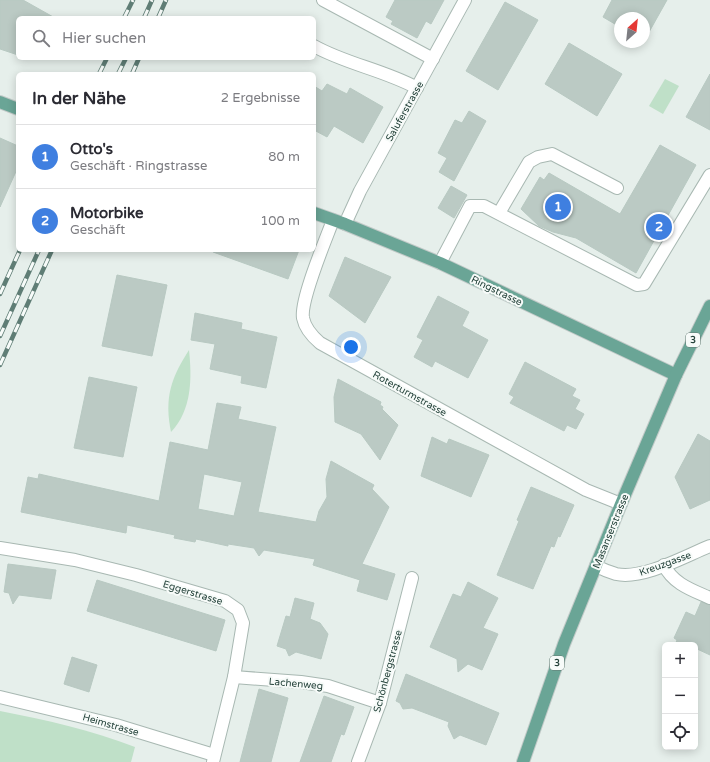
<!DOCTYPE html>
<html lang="de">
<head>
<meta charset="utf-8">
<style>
	:root { --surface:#fff; --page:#f7f7f7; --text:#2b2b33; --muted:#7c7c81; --line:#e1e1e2; --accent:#7c3aed }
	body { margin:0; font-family:"Varela Round",sans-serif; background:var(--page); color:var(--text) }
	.controls { position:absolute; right:12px; bottom:12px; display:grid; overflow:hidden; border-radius:6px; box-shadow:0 2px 10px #0003 }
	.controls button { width:36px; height:36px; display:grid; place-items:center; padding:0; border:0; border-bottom:1px solid var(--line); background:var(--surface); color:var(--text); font:20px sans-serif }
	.compass { position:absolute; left:614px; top:12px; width:36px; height:36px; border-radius:50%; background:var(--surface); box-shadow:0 2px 10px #0003; rotate:27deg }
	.you { position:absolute; left:351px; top:347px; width:14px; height:14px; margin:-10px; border:3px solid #fff; border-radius:50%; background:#1a73e8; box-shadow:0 0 0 6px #1a73e833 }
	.badge { display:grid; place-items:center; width:26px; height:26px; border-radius:50%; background:var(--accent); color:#fff; font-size:13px; font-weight:700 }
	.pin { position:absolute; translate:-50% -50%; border:2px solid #fff; box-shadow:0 1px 4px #0006 }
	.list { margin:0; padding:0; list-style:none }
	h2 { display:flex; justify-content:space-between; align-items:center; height:52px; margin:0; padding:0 16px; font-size:17px }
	h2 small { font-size:13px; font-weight:400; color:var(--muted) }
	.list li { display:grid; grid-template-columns:26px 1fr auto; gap:12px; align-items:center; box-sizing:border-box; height:64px; padding:0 16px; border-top:1px solid var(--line) }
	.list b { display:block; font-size:15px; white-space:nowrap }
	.list p { margin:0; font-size:13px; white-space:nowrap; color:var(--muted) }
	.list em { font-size:13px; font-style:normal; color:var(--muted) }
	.icon { flex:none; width:22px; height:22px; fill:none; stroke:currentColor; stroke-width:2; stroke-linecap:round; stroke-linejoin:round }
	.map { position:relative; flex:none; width:710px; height:762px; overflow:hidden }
	.search { position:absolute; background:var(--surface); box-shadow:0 2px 10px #0003; left:16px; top:16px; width:300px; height:44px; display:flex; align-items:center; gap:10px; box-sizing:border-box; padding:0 14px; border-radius:6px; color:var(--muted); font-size:15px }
	.panel { position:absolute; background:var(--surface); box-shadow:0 2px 10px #0003; left:16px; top:72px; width:300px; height:180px; border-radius:6px }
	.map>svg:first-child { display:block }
	.green { fill:#bfe0c8 }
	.building { fill:#bbcac4; stroke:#b8c9c2; fill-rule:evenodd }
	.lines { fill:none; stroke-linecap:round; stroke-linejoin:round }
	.minor-casing { stroke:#a8b8b2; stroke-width:14 }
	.major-casing { stroke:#c2cac8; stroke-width:14 }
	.minor { stroke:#fff; stroke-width:12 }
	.major { stroke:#6aa596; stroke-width:12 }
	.rail-casing { stroke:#5f7d75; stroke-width:4.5 }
	.rail { stroke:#f7fbf9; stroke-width:3; stroke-dasharray:9; stroke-linecap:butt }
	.labels { text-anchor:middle; stroke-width:4; stroke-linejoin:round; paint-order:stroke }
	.shield { fill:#f7fbf9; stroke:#637a73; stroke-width:1 }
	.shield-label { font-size:9px; font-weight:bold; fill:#24423a }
	.street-label { font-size:10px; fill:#24423a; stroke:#f7fbf9 }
</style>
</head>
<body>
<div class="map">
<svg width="710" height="762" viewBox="0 0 710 762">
	<rect width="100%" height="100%" fill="#e6efeb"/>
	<g class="green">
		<path d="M665,79L679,86L663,114L649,106Z"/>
		<path d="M189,350C192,378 192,410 171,432C164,398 171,378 189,350Z"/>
		<path d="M0,711C46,720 91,730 135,747L131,762H0Z"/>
	</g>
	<g class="building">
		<path d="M0,0H23L55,18H18V55L0,49Z"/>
		<path d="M395,0H444L431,24L426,21L417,38L391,24L393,21L386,17Z"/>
		<path d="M612,0H667L644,41V18H620V27L603,17Z"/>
		<path d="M505,2L538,20L498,90L466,71Z"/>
		<path d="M569,43L622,74L597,116L545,84Z"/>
		<path d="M710,74V130L686,117Z"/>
		<path d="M327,84L347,94L350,88L383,107L363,143L334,126L327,137L314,130V86L322,91Z"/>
		<path d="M469,111L486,121L454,181L439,172L447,158L438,153L455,120L462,123Z"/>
		<path d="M0,138L18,146V167L0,207Z"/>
		<path d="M660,145L696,165L636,273L576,238L553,232L539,226L521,209L540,177L544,180L549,173L620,214Z"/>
		<path d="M451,186L467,195L454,218L438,208Z"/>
		<path d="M214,250H299L288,279L213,252Z"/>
		<path d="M345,257L391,277L365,323L329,296Z"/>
		<path d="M117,275L167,285L152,356L102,346Z"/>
		<path d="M438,296L469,312L462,326L488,340L468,378L435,361L432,367L414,357L423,340L417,337Z"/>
		<path d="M195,313L242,323L241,329L277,337L266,388L241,383L242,376L210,369L215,344L191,340Z"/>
		<path d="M525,362L576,389L572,396L580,400L575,409L584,414L576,429L567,425L564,431L510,403L514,397L509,394Z"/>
		<path d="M89,377L137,387L123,457L74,448Z"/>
		<path d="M338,379L381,402L380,405L383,407L382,409L398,425L380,460L361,434L335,422L334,397Z"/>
		<path d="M217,403L241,407L238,419L276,427L258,512L316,522L319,511L327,497L326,479L331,461L374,485L372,489L389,507L362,564L395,574L387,600L357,591L360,580L313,565L315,559L264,550L259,556L254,548L228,544V546L196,539L195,542L174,538L175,535L127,525L126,533L21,512L28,477L38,479L39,474L159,501L170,442L208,450ZM204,474L242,482L234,516L198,509Z"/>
		<path d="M698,434L710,441V500L690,509L675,477Z"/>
		<path d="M432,437L447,444L449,439L489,455L471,497L421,476Z"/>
		<path d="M531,487L574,505L560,537L558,536L554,547L551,546L533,589L497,575L519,521L517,520Z"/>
		<path d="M8,564L56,570L51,599L19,595L13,604L9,593L4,592Z"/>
		<path d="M97,580L225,620L216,651L87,611Z"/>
		<path d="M468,582L498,598L483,628L498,634L482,670L468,664L458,672L457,659L430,647L453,594L461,597Z"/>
		<path d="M295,598L314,603L310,619L320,623L328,634L321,659L296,652L289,656L286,649L277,646L286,616L290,617Z"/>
		<path d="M701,602L710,605V655L695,648V645H675L677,640L674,638L686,612L695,616Z"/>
		<path d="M72,657L97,665L89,692L64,684Z"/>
		<path d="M406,674L499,713L486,745L460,735L454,739L448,726L449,722L412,708L403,709L400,703L396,701Z"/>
		<path d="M259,689L288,698L271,762H240Z"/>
		<path d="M324,696L354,707L344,735L341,734L331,762H300Z"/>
	</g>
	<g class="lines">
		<defs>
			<g id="minor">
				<path d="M323,0L433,59"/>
				<path d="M314,46C346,64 384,70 417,88"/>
				<path d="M499,213L529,162L538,157L552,154L617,188"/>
				<path d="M333,220C326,239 300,300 303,318C305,328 313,337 320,343L586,490L621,504"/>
				<path d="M345,224L360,191L465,0"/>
				<path d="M440,263L470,206H484L637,285L644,284L710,175"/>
				<path d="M0,548L75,560L136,575L225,601L238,610L243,623L234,677L213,762"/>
				<path d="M664,565C673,584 692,590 710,598"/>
				<path d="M596,566C602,569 609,572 616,574C643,580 685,556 710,546"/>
				<path d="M234,677L301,682L328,686L380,703"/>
				<path d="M0,697L116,725L214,755"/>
				<path d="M358,762L380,703L412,578"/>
			</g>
			<g id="major">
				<path d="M0,102L18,109"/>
				<path d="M314,213L345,224L440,263L676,375"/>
				<path d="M523,762L564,644L621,504L676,375L710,306"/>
			</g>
		</defs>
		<use href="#minor" class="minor-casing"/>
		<use href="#major" class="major-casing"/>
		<use href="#minor" class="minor"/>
		<use href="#major" class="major"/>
		<defs>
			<g id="rail">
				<path d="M124,18L133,0"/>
				<path d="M144,18L152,0"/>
				<path d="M158,18L166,0"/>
				<path d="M99,74L107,58"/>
				<path d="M118,74L126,58"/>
				<path d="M132,74L139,58"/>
				<path d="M0,294L20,250"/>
				<path d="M0,336L39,250"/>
				<path d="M0,365L52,250"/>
			</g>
		</defs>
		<use href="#rail" class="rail-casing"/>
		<use href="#rail" class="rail"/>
	</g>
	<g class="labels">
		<g class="shield">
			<rect x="686" y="333" width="14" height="14" rx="3"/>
			<rect x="550" y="656" width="14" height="14" rx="3"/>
		</g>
		<g class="shield-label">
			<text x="693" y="343">3</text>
			<text x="557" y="666">3</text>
		</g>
		<g class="street-label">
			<text transform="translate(404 111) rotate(-61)" y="4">Saluferstrasse</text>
			<text transform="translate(497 290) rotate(26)" y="4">Ringstrasse</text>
			<text transform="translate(410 393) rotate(29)" y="4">Roterturmstrasse</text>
			<text transform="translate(610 531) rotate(-68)" y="4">Masanserstrasse</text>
			<text transform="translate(665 563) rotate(-20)" y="4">Kreuzgasse</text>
			<text transform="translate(193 592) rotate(17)" y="4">Eggerstrasse</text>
			<text transform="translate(387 671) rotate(-75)" y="4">Schönbergstrasse</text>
			<text transform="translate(296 683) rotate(5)" y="4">Lachenweg</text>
			<text transform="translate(111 724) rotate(16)" y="4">Heimstrasse</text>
		</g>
	</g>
</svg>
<div class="controls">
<button>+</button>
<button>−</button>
<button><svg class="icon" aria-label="locate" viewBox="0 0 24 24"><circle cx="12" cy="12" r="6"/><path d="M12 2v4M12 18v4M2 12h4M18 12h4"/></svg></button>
</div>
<svg class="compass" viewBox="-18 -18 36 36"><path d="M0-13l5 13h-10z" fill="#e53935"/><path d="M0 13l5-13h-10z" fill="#7c7c81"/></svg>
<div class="you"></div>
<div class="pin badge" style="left:558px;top:207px;background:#3f7fe0">1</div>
<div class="pin badge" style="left:659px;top:227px;background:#3f7fe0">2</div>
<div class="search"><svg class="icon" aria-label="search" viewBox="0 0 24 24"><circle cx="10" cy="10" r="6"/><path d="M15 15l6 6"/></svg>Hier suchen</div>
<section class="panel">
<h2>In der Nähe<small>2 Ergebnisse</small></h2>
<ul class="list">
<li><span class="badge" style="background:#3f7fe0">1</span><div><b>Otto's</b><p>Geschäft · Ringstrasse</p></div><em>80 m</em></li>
<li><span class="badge" style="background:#3f7fe0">2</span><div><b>Motorbike</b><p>Geschäft</p></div><em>100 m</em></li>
</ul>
</section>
</div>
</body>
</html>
